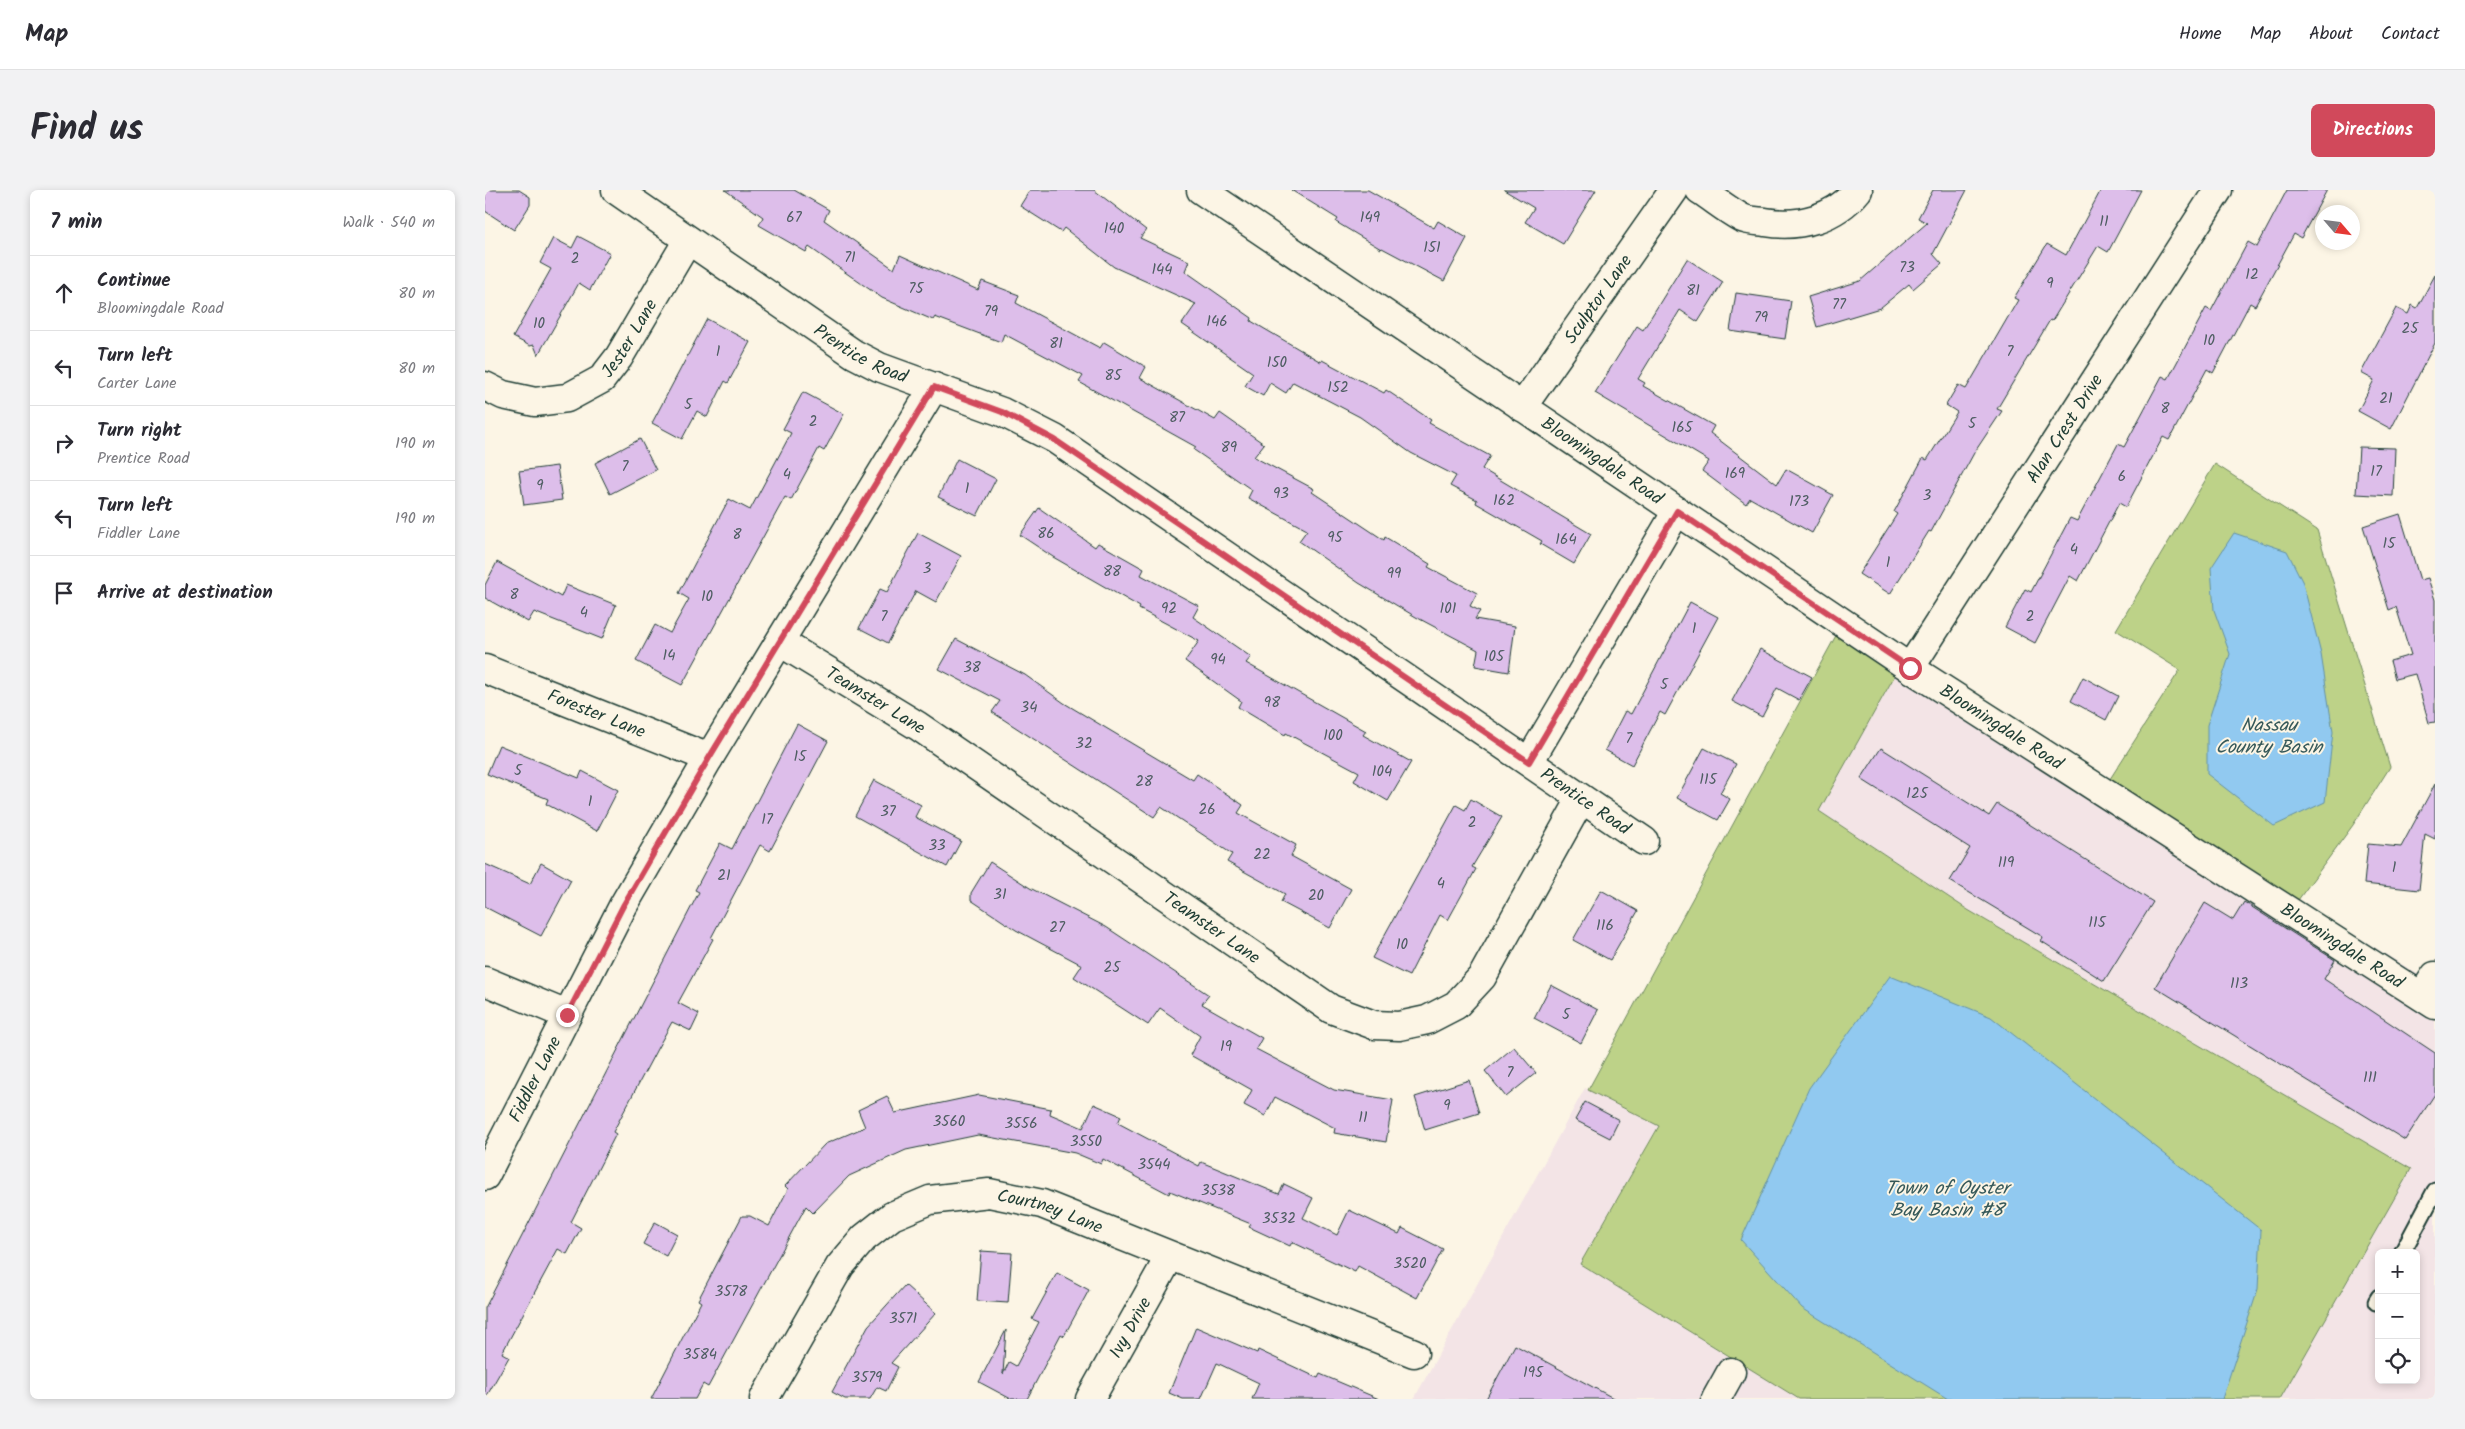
<!DOCTYPE html>
<html lang="en">
<head>
<meta charset="utf-8">
<style>
	:root { --surface:#fff; --page:#f2f2f3; --text:#2b2b33; --muted:#7c7c81; --line:#e1e1e2; --accent:#d1495b }
	body { margin:0; font-family:Kalam,sans-serif; background:var(--page); color:var(--text) }
	.controls { position:absolute; right:15px; bottom:15px; display:grid; overflow:hidden; border-radius:8px; box-shadow:0 2px 8px #0003 }
	.controls button { width:45px; height:45px; display:grid; place-items:center; padding:0; border:0; border-bottom:1px solid var(--line); background:var(--surface); color:var(--text); font:25px sans-serif }
	.compass { position:absolute; left:1830px; top:15px; width:45px; height:45px; border-radius:50%; background:var(--surface); box-shadow:0 2px 8px #0003; rotate:118deg }
	.stop { position:absolute; width:15px; height:15px; margin:-11px; border:4px solid #d1495b; border-radius:50%; background:#fff }
	.stop.end { background:#d1495b; border-color:#fff; box-shadow:0 1px 5px #0008 }
	.list { margin:0; padding:0; list-style:none }
	h2 { display:flex; justify-content:space-between; align-items:center; height:65px; margin:0; padding:0 20px; font-size:21px }
	h2 small { font-size:16px; font-weight:400; color:var(--muted) }
	.list li { display:grid; grid-template-columns:32px 1fr auto; gap:15px; align-items:center; box-sizing:border-box; height:75px; padding:0 20px; border-top:1px solid var(--line) }
	.list b { display:block; font-size:19px; white-space:nowrap }
	.list p { margin:0; font-size:16px; white-space:nowrap; color:var(--muted) }
	.list em { font-size:16px; font-style:normal; color:var(--muted) }
	.icon { flex:none; width:28px; height:28px; fill:none; stroke:currentColor; stroke-width:2; stroke-linecap:round; stroke-linejoin:round }
	.map { position:relative; flex:none; width:1950px; height:1209px; overflow:hidden; border-radius:8px }
	header { display:flex; align-items:center; gap:30px; box-sizing:border-box; height:70px; padding:0 25px; background:var(--surface); border-bottom:1px solid var(--line) }
	header strong { font-size:24px }
	nav { display:flex; gap:28px; margin-inline-start:auto; font-size:18px }
	.intro { display:flex; align-items:center; justify-content:space-between; box-sizing:border-box; height:120px; padding:0 30px }
	h1 { margin:0; font-size:35px }
	.button { padding:12px 22px; border-radius:8px; background:var(--accent); color:#fff; font-size:18px; font-weight:700 }
	main { display:flex; gap:30px; padding:0 30px }
	aside { flex:1; background:var(--surface); border-radius:8px; box-shadow:0 2px 8px #0003 }
	.map>svg:first-child { display:block }
	.built { fill:#f3e4e6; fill-rule:evenodd }
	.green { fill:#bdd288; stroke:#6e885e }
	.water { fill:#91c9f0; stroke:#6391a5 }
	.building { fill:#ddbeea; stroke:#1f3d34 }
	.lines { fill:none; stroke-linecap:round; stroke-linejoin:round }
	.service-casing { stroke:#1f3d34; stroke-width:19 }
	.minor-casing { stroke:#1f3d34; stroke-width:31 }
	.service { stroke:#fcf5e5; stroke-width:15 }
	.minor { stroke:#fcf5e5; stroke-width:28 }
	.route { stroke:#d1495b; stroke-width:6 }
	.labels { text-anchor:middle; stroke-width:4; stroke-linejoin:round; paint-order:stroke }
	.number-label { font-size:15px; fill:#4e5d62 }
	.street-label { font-size:18px; fill:#1f3d34; stroke:#fcf5e5 }
	.water-label { font-size:19px; font-style:italic; fill:#36595a; stroke:#fcf5e5 }
</style>
</head>
<body>
<header>
<strong>Map</strong>
<nav><a>Home</a><a>Map</a><a>About</a><a>Contact</a></nav>
</header>
<div class="intro"><h1>Find us</h1><a class="button">Directions</a></div>
<main>
<aside>
<h2>7 min<small>Walk · 540 m</small></h2>
<ul class="list">
<li><svg class="icon" aria-label="ahead" viewBox="0 0 24 24"><path d="M12 20V5M6 11l6-6 6 6"/></svg><div><b>Continue</b><p>Bloomingdale Road</p></div><em>80 m</em></li>
<li><svg class="icon" aria-label="left" viewBox="0 0 24 24"><path d="M17 20v-9H6M10 6l-5 5 5 5"/></svg><div><b>Turn left</b><p>Carter Lane</p></div><em>80 m</em></li>
<li><svg class="icon" aria-label="right" viewBox="0 0 24 24"><path d="M7 20v-9h11M14 6l5 5-5 5"/></svg><div><b>Turn right</b><p>Prentice Road</p></div><em>190 m</em></li>
<li><svg class="icon" aria-label="left" viewBox="0 0 24 24"><path d="M17 20v-9H6M10 6l-5 5 5 5"/></svg><div><b>Turn left</b><p>Fiddler Lane</p></div><em>190 m</em></li>
<li><svg class="icon" aria-label="arrive" viewBox="0 0 24 24"><path d="M6 21V4h12l-3 4 3 4H6"/></svg><div><b>Arrive at destination</b></div></li>
</ul>
</aside>
<div class="map">
<svg width="1950" height="1209" viewBox="0 0 1950 1209">
	<rect width="100%" height="100%" fill="#fcf5e5"/>
	<filter id="ink" filterUnits="userSpaceOnUse"><feTurbulence type="fractalNoise" baseFrequency=".02" numOctaves="2"/><feDisplacementMap in="SourceGraphic" scale="10" xChannelSelector="R" yChannelSelector="G"/><feConvolveMatrix kernelMatrix="1 2 1 2 8 2 1 2 1" color-interpolation-filters="sRGB"/></filter>
	<g filter="url(#ink)">
		<g class="built">
			<path d="M1419,469L1623,592L1950,795V1209H1795L1926,979L1483,720L1333,621ZM1894,1063H1931V1190H1894Z"/>
			<path d="M1100,898L1174,935L1095,1074L1314,1209H929Z"/>
		</g>
		<g class="green">
			<path d="M1730,274L1832,340L1905,577L1868,635L1813,710L1623,592L1695,480L1631,440Z"/>
			<path d="M1360,429L1419,469L1334,621L1483,720L1926,979L1795,1209H1314L1095,1074L1174,936L1103,900Z"/>
		</g>
		<g class="water">
			<path d="M1749,343L1802,361L1818,393L1836,464L1848,542L1840,612L1789,636L1722,584V535L1745,464L1729,420L1726,378Z"/>
			<path d="M1405,786L1506,827L1776,1040L1773,1099L1737,1209H1463L1317,1118L1256,1050L1324,898Z"/>
		</g>
		<g class="building">
			<path d="M0,0H34L45,7V15L29,40L0,21Z"/>
			<path d="M240,0H309L344,20L339,30L409,79L415,65L493,100L497,91L534,105L531,113L615,158L619,152L661,177L655,188L730,230L735,223L779,254L769,267L829,299L827,302L899,350L900,347L945,374L943,377L992,403L985,416L995,421L990,429L1030,436L1024,482L990,476L993,460L931,427L874,393L814,351L822,340L763,308L767,300L709,260L711,257L594,192L598,186L519,144L516,152L450,127L448,130L397,108L324,57L321,62L274,35L278,27Z"/>
			<path d="M545,0H609L661,40L655,48L704,71L700,81L767,128L766,131L836,172L837,170L899,203L901,200L946,230L944,233L1005,266L997,279L1106,344L1089,374L1055,354L1057,351L991,313L992,310L965,296L971,286L926,263L875,227L808,192L801,203L785,193L778,206L760,196L768,183L697,134L711,114L629,77L579,38L576,42L535,16Z"/>
			<path d="M806,0H883L949,38L953,31L982,48L959,91L897,58L896,59L851,32L853,29Z"/>
			<path d="M1019,0H1111L1078,54L1040,32L1049,18Z"/>
			<path d="M1448,0H1482L1448,64L1457,74L1428,99L1424,94L1395,118L1332,137L1323,107L1375,91L1442,33L1433,28Z"/>
			<path d="M1616,0H1656L1623,62L1613,56L1567,131L1565,130L1512,219L1517,221L1489,263L1446,342L1444,341L1405,404L1374,384L1412,324L1409,322L1438,268L1442,270L1472,222L1461,215L1473,195L1481,199L1533,110L1529,108L1562,54L1581,65Z"/>
			<path d="M1802,0H1842L1816,48L1809,44L1770,116L1765,113L1728,183L1722,179L1684,250L1678,247L1641,317L1634,313L1593,391L1585,386L1550,453L1520,437L1540,399L1546,402L1585,328L1592,331L1633,254L1639,257L1677,186L1683,189L1721,118L1726,121L1763,52L1772,57Z"/>
			<path d="M93,46L125,63L105,100L94,93L53,165L49,155L45,156L28,147L66,79L55,73L68,48L87,58Z"/>
			<path d="M1202,69L1238,92L1213,132L1195,120L1153,189L1160,193L1158,196L1229,236L1225,243L1292,294L1301,279L1348,305L1327,343L1265,308L1261,314L1217,281L1224,271L1110,203L1152,136L1158,140Z"/>
			<path d="M1950,85V153L1906,239L1873,221L1889,190L1876,183L1911,118L1923,124L1927,115L1932,118Z"/>
			<path d="M1251,103L1306,111L1300,149L1245,141Z"/>
			<path d="M222,129L265,152L243,193L240,191L222,227L212,221L197,249L167,233Z"/>
			<path d="M318,202L359,224L339,261L334,258L306,310L300,307L197,495L151,471L170,435L185,443L204,409L194,403L244,309L265,320L306,243L298,239Z"/>
			<path d="M155,249L171,280L125,304L110,273Z"/>
			<path d="M1874,257L1910,258L1908,306L1871,304Z"/>
			<path d="M472,269L511,289L492,326L453,307Z"/>
			<path d="M72,276L77,310L39,315L34,281Z"/>
			<path d="M554,318L610,357L613,353L659,379L656,385L714,416L708,427L766,467L761,473L881,541L878,545L926,572L903,611L869,591L874,582L801,543L800,545L753,517L756,511L700,471L714,451L654,419L655,417L568,367L535,345Z"/>
			<path d="M1915,324L1935,390L1943,388L1950,410V532L1944,533L1930,484L1910,489L1905,471L1926,465L1911,417L1904,420L1878,336Z"/>
			<path d="M433,343L476,366L451,412L431,401L403,453L374,438L395,399L402,402Z"/>
			<path d="M12,372L76,407L81,395L131,415L117,449L49,422L43,432L0,408V395Z"/>
			<path d="M1205,412L1233,427L1180,525L1175,522L1147,575L1120,560L1140,521L1146,524Z"/>
			<path d="M471,449L540,485L579,513L708,590L712,584L758,615L753,623L811,655L806,666L866,699L845,738L796,712L800,704L742,672L747,664L676,617L669,627L507,522L515,511L454,479Z"/>
			<path d="M1275,459L1327,487L1314,510L1292,498L1277,527L1247,511Z"/>
			<path d="M1598,487L1633,506L1621,530L1586,511Z"/>
			<path d="M312,534L343,551L285,661L275,655L226,748L228,749L193,813L214,824L206,841L187,832L172,859L128,942L131,944L86,1032L96,1038L82,1064L73,1059L17,1163L24,1167L0,1209V1118L214,702L210,700L235,653L247,659Z"/>
			<path d="M14,555L94,588L97,581L133,600L112,641L61,614L63,609L2,584Z"/>
			<path d="M1219,558L1251,574L1235,603L1245,609L1233,630L1192,608Z"/>
			<path d="M1396,558L1504,626L1512,614L1668,712L1619,791L1556,751L1558,747L1465,691L1485,658L1376,589Z"/>
			<path d="M389,590L436,615L430,627L476,651L462,677L370,626Z"/>
			<path d="M1950,594V649L1940,644L1934,700L1879,694L1883,654L1916,657Z"/>
			<path d="M986,609L1017,627L987,677L991,679L963,730L955,725L924,786L887,768L971,615L980,620Z"/>
			<path d="M505,672L545,698L621,737L724,805L717,814L777,848L771,859L849,900L908,910L901,952L849,943L850,938L790,907L780,926L759,915L767,900L705,865L715,846L675,818L663,835L589,787L597,775L531,740L486,710V703Z"/>
			<path d="M56,673L86,690L56,746L0,717V674L45,694Z"/>
			<path d="M1116,700L1153,721L1125,770L1088,750Z"/>
			<path d="M1759,712L1850,770L1839,789L1950,863V904L1920,950L1670,797L1720,713L1748,730Z"/>
			<path d="M1066,795L1113,820L1096,853L1049,828Z"/>
			<path d="M1029,857L1051,883L1021,907L1000,881Z"/>
			<path d="M984,890L994,923L940,940L930,907Z"/>
			<path d="M494,905L566,919L565,924L598,938L609,914L636,926L633,933L714,976L716,972L794,1004L799,994L828,1008L818,1028L852,1045L864,1020L914,1044L917,1038L958,1059L932,1108L873,1076L870,1082L807,1052L805,1056L764,1037L766,1034L685,1001L684,1004L618,969L616,974L590,963L493,945L421,960L364,986L328,1023L321,1016L223,1197L218,1194L210,1209H166L216,1112L213,1110L257,1026H265L284,1036L303,999L300,996L340,954L380,937L373,920L402,906L410,923Z"/>
			<path d="M1100,912L1134,930L1125,948L1090,930Z"/>
			<path d="M170,1032L192,1044L181,1066L158,1054Z"/>
			<path d="M496,1061L527,1063L523,1113L492,1111Z"/>
			<path d="M572,1083L604,1100L579,1146L576,1144L542,1209H526L494,1192L521,1140L518,1184L524,1172L531,1176L554,1132L547,1129Z"/>
			<path d="M420,1095L451,1123L406,1173L413,1177L401,1201L392,1197L385,1209H360L347,1202L383,1136Z"/>
			<path d="M711,1137L772,1163L773,1160L833,1188L835,1184L894,1209H767L774,1193L732,1173L716,1209H698L684,1203Z"/>
			<path d="M1030,1155L1130,1209H1001Z"/>
		</g>
		<g class="lines">
			<defs>
				<g id="service">
					<path d="M1917,1063L1950,1001"/>
					<path d="M1891,1112L1894,1107"/>
				</g>
				<g id="minor">
					<path id="s1" d="M131,0L369,164L394,177L517,222L570,249L1159,651"/>
					<path id="s2" d="M716,0L1425,478L1950,815"/>
					<path d="M1215,0C1229,9 1242,20 1257,28C1263,31 1272,31 1280,32C1315,38 1350,28 1373,0"/>
					<path id="s3" d="M0,196L18,205L50,212L82,208L117,189L134,167L203,50"/>
					<path id="s4" d="M1037,217L1189,0"/>
					<path id="s5" d="M295,452L433,536L846,819L889,835L914,836L942,830L971,815L997,787L1096,609"/>
					<path id="s6" d="M1425,478L1733,0"/>
					<path id="s7" d="M0,479L224,568"/>
					<path d="M1044,572L1192,321"/>
					<path d="M0,791L82,825"/>
					<path d="M1937,806L1950,786"/>
					<path id="s8" d="M0,986L138,716L224,568L449,197"/>
					<path id="s9" d="M279,1209L355,1076L379,1048L407,1026L445,1010L504,1003L557,1014L929,1163"/>
					<path id="s10" d="M605,1209L685,1066"/>
					<path d="M1231,1209L1246,1182"/>
				</g>
			</defs>
			<use href="#service" class="service-casing"/>
			<use href="#minor" class="minor-casing"/>
			<use href="#service" class="service"/>
			<use href="#minor" class="minor"/>
		</g>
	</g>
	<g class="lines" filter="url(#ink)">
		<path class="route" d="M82,825L138,716L224,568L449,197L517,222L570,250L1044,572L1192,321L1425,478"/>
	</g>
	<g class="labels">
		<g class="number-label">
			<text x="309" y="32">67</text>
			<text x="885" y="32">149</text>
			<text x="1619" y="36">11</text>
			<text x="629" y="43">140</text>
			<text x="947" y="62">151</text>
			<text x="365" y="72">71</text>
			<text x="90" y="73">2</text>
			<text x="1422" y="82">73</text>
			<text x="677" y="84">144</text>
			<text x="1767" y="89">12</text>
			<text x="1565" y="98">9</text>
			<text x="431" y="103">75</text>
			<text x="1208" y="105">81</text>
			<text x="1354" y="119">77</text>
			<text x="506" y="126">79</text>
			<text x="1276" y="132">79</text>
			<text x="732" y="136">146</text>
			<text x="54" y="138">10</text>
			<text x="1925" y="143">25</text>
			<text x="1724" y="155">10</text>
			<text x="571" y="158">81</text>
			<text x="233" y="166">1</text>
			<text x="1525" y="166">7</text>
			<text x="792" y="177">150</text>
			<text x="628" y="190">85</text>
			<text x="853" y="202">152</text>
			<text x="1901" y="213">21</text>
			<text x="203" y="219">5</text>
			<text x="1680" y="223">8</text>
			<text x="692" y="232">87</text>
			<text x="328" y="236">2</text>
			<text x="1487" y="238">5</text>
			<text x="1197" y="242">165</text>
			<text x="744" y="262">89</text>
			<text x="140" y="281">7</text>
			<text x="1891" y="286">17</text>
			<text x="1250" y="288">169</text>
			<text x="302" y="289">4</text>
			<text x="1637" y="291">6</text>
			<text x="55" y="300">9</text>
			<text x="482" y="303">1</text>
			<text x="796" y="308">93</text>
			<text x="1442" y="310">3</text>
			<text x="1019" y="315">162</text>
			<text x="1314" y="316">173</text>
			<text x="561" y="348">86</text>
			<text x="252" y="349">8</text>
			<text x="850" y="352">95</text>
			<text x="1081" y="354">164</text>
			<text x="1904" y="358">15</text>
			<text x="1589" y="364">4</text>
			<text x="1403" y="377">1</text>
			<text x="442" y="383">3</text>
			<text x="627" y="386">88</text>
			<text x="909" y="388">99</text>
			<text x="29" y="409">8</text>
			<text x="222" y="411">10</text>
			<text x="684" y="423">92</text>
			<text x="963" y="423">101</text>
			<text x="99" y="427">4</text>
			<text x="399" y="431">7</text>
			<text x="1545" y="431">2</text>
			<text x="1209" y="443">1</text>
			<text x="184" y="470">14</text>
			<text x="1009" y="471">105</text>
			<text x="733" y="474">94</text>
			<text x="487" y="482">38</text>
			<text x="1179" y="499">5</text>
			<text x="787" y="517">98</text>
			<text x="544" y="522">34</text>
			<text x="848" y="550">100</text>
			<text x="1144" y="553">7</text>
			<text x="599" y="558">32</text>
			<text x="315" y="571">15</text>
			<text x="33" y="585">5</text>
			<text x="897" y="586">104</text>
			<text x="1223" y="594">115</text>
			<text x="659" y="596">28</text>
			<text x="1432" y="608">125</text>
			<text x="105" y="616">1</text>
			<text x="722" y="624">26</text>
			<text x="403" y="626">37</text>
			<text x="282" y="634">17</text>
			<text x="987" y="637">2</text>
			<text x="452" y="660">33</text>
			<text x="777" y="669">22</text>
			<text x="1521" y="677">119</text>
			<text x="1909" y="682">1</text>
			<text x="239" y="690">21</text>
			<text x="956" y="698">4</text>
			<text x="515" y="709">31</text>
			<text x="831" y="710">20</text>
			<text x="1612" y="737">115</text>
			<text x="1120" y="740">116</text>
			<text x="572" y="742">27</text>
			<text x="917" y="759">10</text>
			<text x="627" y="782">25</text>
			<text x="1754" y="798">113</text>
			<text x="1081" y="829">5</text>
			<text x="741" y="861">19</text>
			<text x="1025" y="887">7</text>
			<text x="1885" y="892">111</text>
			<text x="962" y="920">9</text>
			<text x="878" y="932">11</text>
			<text x="464" y="936">3560</text>
			<text x="536" y="938">3556</text>
			<text x="601" y="956">3550</text>
			<text x="669" y="979">3544</text>
			<text x="733" y="1005">3538</text>
			<text x="794" y="1033">3532</text>
			<text x="925" y="1078">3520</text>
			<text x="246" y="1106">3578</text>
			<text x="418" y="1133">3571</text>
			<text x="215" y="1169">3584</text>
			<text x="1048" y="1187">195</text>
			<text x="382" y="1192">3579</text>
		</g>
		<g class="street-label">
			<text dy="6" stroke="none"><textPath href="#s4" startOffset="132">Sculptor Lane</textPath></text>
			<text dy="6" stroke="none"><textPath href="#s3" startOffset="174">Jester Lane</textPath></text>
			<text dy="6" stroke="none"><textPath href="#s1" startOffset="295">Prentice Road</textPath></text>
			<text dy="6" stroke="none"><textPath href="#s6" startOffset="285">Alan Crest Drive</textPath></text>
			<text dy="6" stroke="none"><textPath href="#s2" startOffset="484">Bloomingdale Road</textPath></text>
			<text dy="6" stroke="none"><textPath href="#s5" startOffset="112">Teamster Lane</textPath></text>
			<text dy="6" stroke="none"><textPath href="#s7" startOffset="120">Forester Lane</textPath></text>
			<text dy="6" stroke="none"><textPath href="#s2" startOffset="964">Bloomingdale Road</textPath></text>
			<text dy="6" stroke="none"><textPath href="#s1" startOffset="1150">Prentice Road</textPath></text>
			<text dy="6" stroke="none"><textPath href="#s5" startOffset="518">Teamster Lane</textPath></text>
			<text dy="6" stroke="none"><textPath href="#s2" startOffset="1369">Bloomingdale Road</textPath></text>
			<text dy="6" stroke="none"><textPath href="#s8" startOffset="109">Fiddler Lane</textPath></text>
			<text dy="6" stroke="none"><textPath href="#s9" startOffset="390">Courtney Lane</textPath></text>
			<text dy="6" stroke="none"><textPath href="#s10" startOffset="82">Ivy Drive</textPath></text>
		</g>
		<g class="water-label">
			<text x="1784" y="541">Nassau<tspan x="1784" dy="22">County Basin</tspan></text>
			<text x="1462" y="1004">Town of Oyster<tspan x="1462" dy="22">Bay Basin #8</tspan></text>
		</g>
	</g>
</svg>
<div class="controls">
<button>+</button>
<button>−</button>
<button><svg class="icon" aria-label="locate" viewBox="0 0 24 24"><circle cx="12" cy="12" r="6"/><path d="M12 2v4M12 18v4M2 12h4M18 12h4"/></svg></button>
</div>
<svg class="compass" viewBox="-18 -18 36 36"><path d="M0-13l5 13h-10z" fill="#e53935"/><path d="M0 13l5-13h-10z" fill="#7c7c81"/></svg>
<div class="stop" style="left:1425px;top:478px"></div>
<div class="stop end" style="left:82px;top:825px"></div>
</div>
</main>
</body>
</html>
